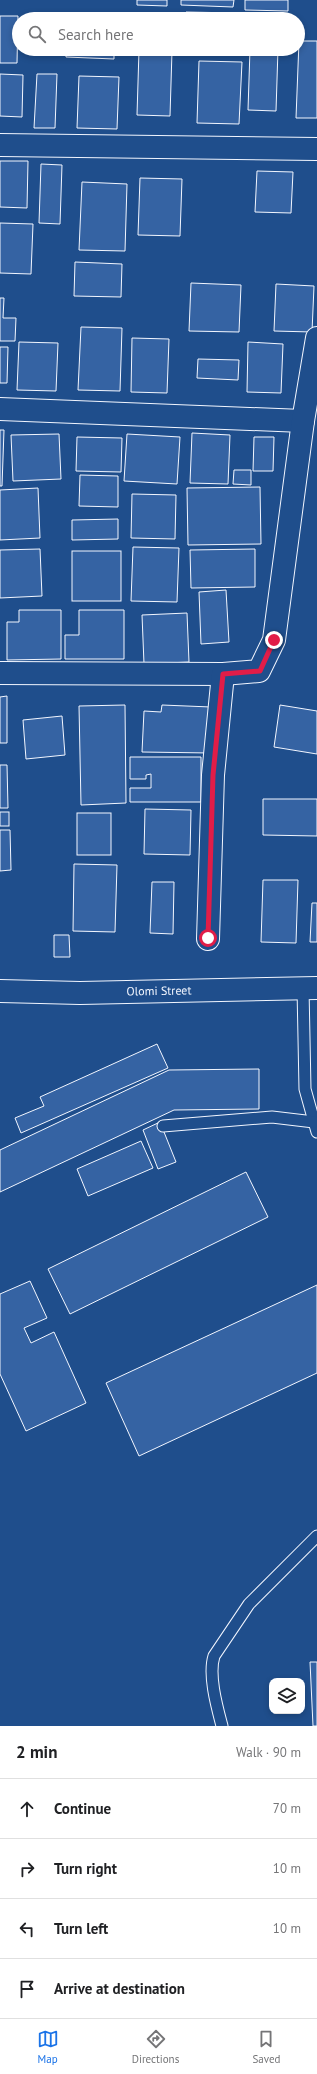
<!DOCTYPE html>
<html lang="en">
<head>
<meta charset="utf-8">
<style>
	:root { --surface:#fff; --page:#f2f2f2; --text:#202124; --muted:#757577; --line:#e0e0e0; --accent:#1a73e8 }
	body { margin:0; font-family:"PT Sans",sans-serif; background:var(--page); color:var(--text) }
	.controls { position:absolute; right:12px; bottom:12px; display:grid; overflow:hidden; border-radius:8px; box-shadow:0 2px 6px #0003 }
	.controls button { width:36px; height:36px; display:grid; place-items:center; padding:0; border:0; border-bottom:1px solid var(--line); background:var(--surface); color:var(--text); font:20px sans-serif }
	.stop { position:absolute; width:12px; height:12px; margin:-9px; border:3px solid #e11d48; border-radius:50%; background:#fff }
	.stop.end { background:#e11d48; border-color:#fff; box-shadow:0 1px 4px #0008 }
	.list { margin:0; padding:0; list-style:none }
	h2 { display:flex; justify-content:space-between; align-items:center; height:52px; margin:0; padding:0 16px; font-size:17px }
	h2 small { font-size:13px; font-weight:400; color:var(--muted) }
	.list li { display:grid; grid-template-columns:26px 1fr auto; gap:12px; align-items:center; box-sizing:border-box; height:60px; padding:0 16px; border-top:1px solid var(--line) }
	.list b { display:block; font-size:15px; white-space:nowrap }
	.list em { font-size:13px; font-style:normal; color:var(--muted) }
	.icon { flex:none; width:22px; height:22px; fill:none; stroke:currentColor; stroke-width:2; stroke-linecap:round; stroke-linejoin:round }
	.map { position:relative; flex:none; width:317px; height:1726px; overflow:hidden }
	.search { position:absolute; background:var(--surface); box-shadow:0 2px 6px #0003; left:12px; right:12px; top:12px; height:44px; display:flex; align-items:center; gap:10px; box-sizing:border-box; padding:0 14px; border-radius:22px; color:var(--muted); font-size:15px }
	.sheet { height:292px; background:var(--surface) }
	nav { display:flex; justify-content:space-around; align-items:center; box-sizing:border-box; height:56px; border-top:1px solid var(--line); background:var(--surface); font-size:11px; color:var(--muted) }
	nav a { display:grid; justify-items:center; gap:2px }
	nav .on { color:var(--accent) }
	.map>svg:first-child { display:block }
	.building { fill:#3563a3; stroke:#f2f6ff }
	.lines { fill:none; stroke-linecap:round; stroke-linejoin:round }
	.service-casing { stroke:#f2f6ff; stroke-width:13 }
	.minor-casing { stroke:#f2f6ff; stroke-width:24 }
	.secondary-casing { stroke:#f2f6ff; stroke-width:24 }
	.service { stroke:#1f4e8c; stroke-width:11 }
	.minor { stroke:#1f4e8c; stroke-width:22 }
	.secondary { stroke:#1f4e8c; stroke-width:22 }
	.route { stroke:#e11d48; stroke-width:5 }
	.labels { text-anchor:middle; stroke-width:3; stroke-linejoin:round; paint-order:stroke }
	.street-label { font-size:12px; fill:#f2f6ff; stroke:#1f4e8c }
</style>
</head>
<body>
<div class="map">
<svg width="317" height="1726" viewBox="0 0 317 1726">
	<rect width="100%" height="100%" fill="#1f4e8c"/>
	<g class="building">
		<path d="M137,0H167V6L137,5Z"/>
		<path d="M181,0H234L233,7L181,5Z"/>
		<path d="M245,0H288V11L245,10Z"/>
		<path d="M186,12L237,13V19H186Z"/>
		<path d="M0,16H18L17,63H0Z"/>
		<path d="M129,16L180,17V19H129Z"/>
		<path d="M67,18L115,19H67Z"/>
		<path d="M299,41H317V118H296Z"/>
		<path d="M66,49H114V59L66,57Z"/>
		<rect x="215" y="49" width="21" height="5"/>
		<path d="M250,49H278L276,111L248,110Z"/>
		<path d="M139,50L172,51L170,116L137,115Z"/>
		<path d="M199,61L242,62L239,124L197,123Z"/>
		<path d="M0,74L23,75L22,117L0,116Z"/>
		<path d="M37,74H57L55,128H34Z"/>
		<path d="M79,76L119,77L117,129L77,128Z"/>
		<path d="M0,161H28L27,208L0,207Z"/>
		<path d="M41,164L62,165L60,224L39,223Z"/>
		<path d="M257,171L293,172L291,213L255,212Z"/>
		<path d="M140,178L182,179L180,236L138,235Z"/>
		<path d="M82,182L127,184L125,251L79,250Z"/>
		<path d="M0,223L33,224L31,274L0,273Z"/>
		<path d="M75,262L122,264L121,297L74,296Z"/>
		<path d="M191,283L241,285L239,332L189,331Z"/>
		<path d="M276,284L314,286L312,332L274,331Z"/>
		<path d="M0,298H4L3,318H16L15,341H0Z"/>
		<path d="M81,327L122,328L120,391L78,390Z"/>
		<path d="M132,338L169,339L167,393L131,392Z"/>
		<path d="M19,342L58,343L56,391L17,390Z"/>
		<path d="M248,342L283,344L281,393L247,392Z"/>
		<path d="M0,347H8L7,383H0Z"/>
		<path d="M198,359L239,360L238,380L197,378Z"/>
		<path d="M0,430H4L2,486H0Z"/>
		<path d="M192,433L230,435L228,484L190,483Z"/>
		<path d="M59,434L61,479L13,481L11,435Z"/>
		<path d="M127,434L180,437L177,484L124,481Z"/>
		<path d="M77,437L122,438L121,472L76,471Z"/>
		<path d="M254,437H274L273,471H253Z"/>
		<path d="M234,470H251V485L233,484Z"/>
		<path d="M80,475L118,476V507L79,506Z"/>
		<path d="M260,487L261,544L188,545L187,488Z"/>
		<path d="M38,488L40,538L0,540V490Z"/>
		<path d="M132,494L176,495L175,539L131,538Z"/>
		<path d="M118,519V539L72,540V520Z"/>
		<path d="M133,547L179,548L177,602L131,601Z"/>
		<path d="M40,549L42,596L0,598V550Z"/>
		<path d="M255,549V587L191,588L190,550Z"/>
		<rect x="72" y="551" width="49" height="50"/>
		<path d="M226,590L229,642L201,644L199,592Z"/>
		<path d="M19,610H61V659L7,660V622H19Z"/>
		<path d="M79,610H124V659H65V635H79Z"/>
		<path d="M187,613L189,662L144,664L142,615Z"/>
		<path d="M7,696V743H0V697Z"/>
		<path d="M125,705L126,803L81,805L79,706Z"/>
		<path d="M162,705L211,707L210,753L142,752L144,711L161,712Z"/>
		<path d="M280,705L317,711V754L274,747Z"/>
		<path d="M62,716L65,755L26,759L23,720Z"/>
		<path d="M130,757H201V802H130V788H151V774L146,775V779H130Z"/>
		<path d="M0,765H7L8,808H0Z"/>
		<path d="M263,799H317V836L263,835Z"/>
		<path d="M145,809L191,810L190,855L144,854Z"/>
		<rect x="0" y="812" width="9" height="14"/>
		<rect x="77" y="813" width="34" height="42"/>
		<path d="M0,830H10L11,870L0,871Z"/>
		<path d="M74,864L117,865L115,932L73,931Z"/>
		<path d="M263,880H298L296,943L261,942Z"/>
		<path d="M152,882H174L173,934L150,933Z"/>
		<path d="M312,903H317V942H310Z"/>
		<path d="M54,935H69L70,957H54Z"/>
		<path d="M157,1044L168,1068L21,1133L15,1118L44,1106L40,1097Z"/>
		<path d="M259,1069V1109L174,1110L0,1192V1150L169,1070Z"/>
		<path d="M160,1122L176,1162L158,1169L143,1130Z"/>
		<path d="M141,1141L153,1168L88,1196L77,1169Z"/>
		<path d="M246,1172L268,1217L70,1314L48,1269Z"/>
		<path d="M30,1281L47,1318L24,1328L31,1343L54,1332L86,1403L26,1431L0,1374V1294Z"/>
		<path d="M317,1285V1373L139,1456L106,1383Z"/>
		<path d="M310,1662H317V1726H313Z"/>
	</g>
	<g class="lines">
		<defs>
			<g id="service">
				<path d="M303,988L305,1089L317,1132"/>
				<path d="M163,1126L272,1117L314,1122"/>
				<path d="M222,1726C217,1707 208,1675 214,1656L249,1604L317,1536"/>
			</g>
			<g id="minor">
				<path d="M0,145L317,149"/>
				<path d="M0,409L303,421"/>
				<path d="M0,673L223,674L259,671L274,640L303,421L317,338"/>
				<path d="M208,939L213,775L223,674"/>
			</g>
			<path id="secondary" d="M0,991L80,993L317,988"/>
		</defs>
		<use href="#service" class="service-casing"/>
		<use href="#minor" class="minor-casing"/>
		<use href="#secondary" class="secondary-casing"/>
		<use href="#service" class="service"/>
		<use href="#minor" class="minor"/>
		<use href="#secondary" class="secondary"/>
	</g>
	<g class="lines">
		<path class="route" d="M208,938L213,775L223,674L260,671L274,640"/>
	</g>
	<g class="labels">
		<g class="street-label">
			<text transform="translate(159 991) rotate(-1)" y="4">Olomi Street</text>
		</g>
	</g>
</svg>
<div class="controls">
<button><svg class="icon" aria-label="layers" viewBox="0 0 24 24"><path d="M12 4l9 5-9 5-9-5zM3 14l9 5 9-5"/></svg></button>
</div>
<div class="stop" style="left:208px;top:938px"></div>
<div class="stop end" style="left:274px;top:640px"></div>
<div class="search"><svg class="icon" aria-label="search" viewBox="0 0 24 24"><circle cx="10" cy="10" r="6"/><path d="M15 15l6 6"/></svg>Search here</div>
</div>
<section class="sheet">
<h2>2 min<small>Walk · 90 m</small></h2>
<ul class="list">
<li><svg class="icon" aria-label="ahead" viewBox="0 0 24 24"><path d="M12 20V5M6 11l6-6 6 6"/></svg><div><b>Continue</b></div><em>70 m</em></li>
<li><svg class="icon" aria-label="right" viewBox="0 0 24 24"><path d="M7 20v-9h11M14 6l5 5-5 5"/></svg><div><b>Turn right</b></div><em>10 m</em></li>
<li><svg class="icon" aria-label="left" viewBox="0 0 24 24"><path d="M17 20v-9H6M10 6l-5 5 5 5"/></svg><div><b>Turn left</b></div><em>10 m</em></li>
<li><svg class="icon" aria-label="arrive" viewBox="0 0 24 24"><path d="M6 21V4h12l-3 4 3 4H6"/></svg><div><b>Arrive at destination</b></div></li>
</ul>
</section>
<nav>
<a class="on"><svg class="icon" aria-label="map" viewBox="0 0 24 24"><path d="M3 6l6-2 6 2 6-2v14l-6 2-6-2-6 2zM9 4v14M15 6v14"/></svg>Map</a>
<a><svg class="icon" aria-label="directions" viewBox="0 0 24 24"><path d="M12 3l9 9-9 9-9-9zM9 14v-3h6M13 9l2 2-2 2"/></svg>Directions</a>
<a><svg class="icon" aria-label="saved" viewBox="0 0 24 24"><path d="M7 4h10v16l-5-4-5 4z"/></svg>Saved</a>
</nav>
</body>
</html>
